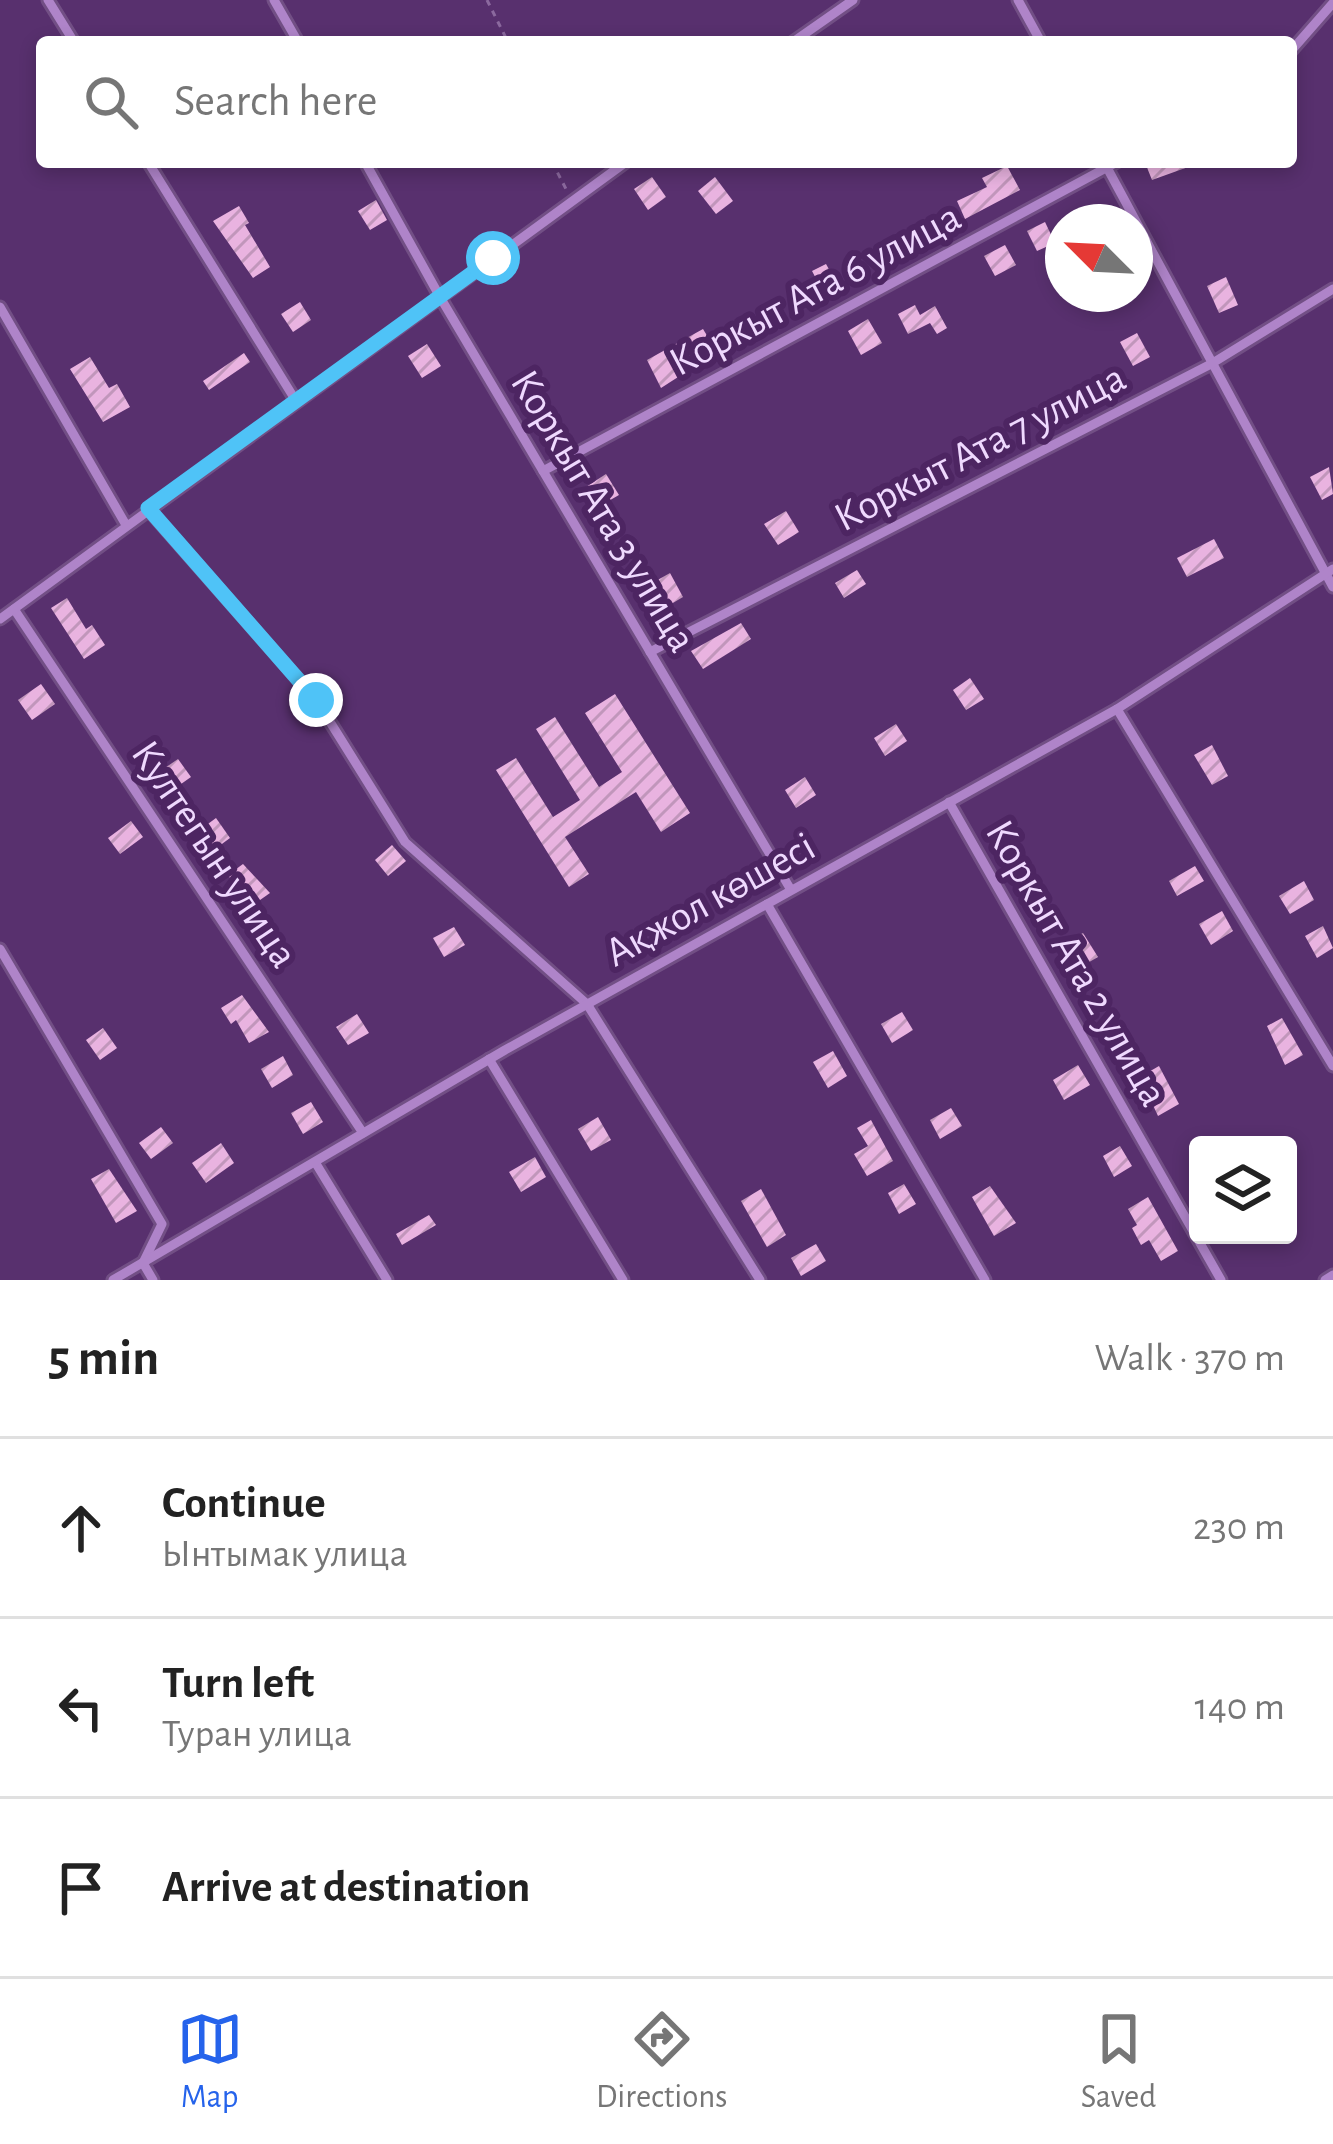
<!DOCTYPE html>
<html lang="en">
<head>
<meta charset="utf-8">
<style>
	:root { --surface:#fff; --page:#f2f2f2; --text:#222; --muted:#767676; --line:#e0e0e0; --accent:#2563eb }
	body { margin:0; font-family:"Alegreya Sans",sans-serif; background:var(--page); color:var(--text) }
	.controls { position:absolute; right:36px; bottom:36px; display:grid; overflow:hidden; border-radius:12px; box-shadow:0 6px 18px #0003 }
	.controls button { width:108px; height:108px; display:grid; place-items:center; padding:0; border:0; border-bottom:3px solid var(--line); background:var(--surface); color:var(--text); font:60px sans-serif }
	.compass { position:absolute; left:1045px; top:204px; width:108px; height:108px; border-radius:50%; background:var(--surface); box-shadow:0 6px 18px #0003; rotate:294deg }
	.stop { position:absolute; width:36px; height:36px; margin:-27px; border:9px solid #4fc3f7; border-radius:50%; background:#fff }
	.stop.end { background:#4fc3f7; border-color:#fff; box-shadow:0 3px 12px #0008 }
	.list { margin:0; padding:0; list-style:none }
	h2 { display:flex; justify-content:space-between; align-items:center; height:156px; margin:0; padding:0 48px; font-size:51px }
	h2 small { font-size:39px; font-weight:400; color:var(--muted) }
	.list li { display:grid; grid-template-columns:78px 1fr auto; gap:36px; align-items:center; box-sizing:border-box; height:180px; padding:0 48px; border-top:3px solid var(--line) }
	.list b { display:block; font-size:45px; white-space:nowrap }
	.list p { margin:0; font-size:39px; white-space:nowrap; color:var(--muted) }
	.list em { font-size:39px; font-style:normal; color:var(--muted) }
	.icon { flex:none; width:66px; height:66px; fill:none; stroke:currentColor; stroke-width:2; stroke-linecap:round; stroke-linejoin:round }
	.map { position:relative; flex:none; width:1333px; height:1280px; overflow:hidden }
	.search { position:absolute; background:var(--surface); box-shadow:0 6px 18px #0003; left:36px; right:36px; top:36px; height:132px; display:flex; align-items:center; gap:30px; box-sizing:border-box; padding:0 42px; border-radius:12px; color:var(--muted); font-size:45px }
	.sheet { height:696px; background:var(--surface) }
	nav { display:flex; justify-content:space-around; align-items:center; box-sizing:border-box; height:168px; border-top:3px solid var(--line); background:var(--surface); font-size:33px; color:var(--muted) }
	nav a { display:grid; justify-items:center; gap:6px }
	nav .on { color:var(--accent) }
	.map>svg:first-child { display:block }
	.building { fill:url(#building-hatch) }
	.lines { fill:none; stroke-linecap:round; stroke-linejoin:round }
	.street-casing { stroke:#724f85; stroke-width:15 }
	.path { stroke:#8b699e; stroke-width:3; stroke-dasharray:6 6; stroke-linecap:butt }
	.street { stroke:#af84c9; stroke-width:9 }
	.route { stroke:#4fc3f7; stroke-width:15 }
	.labels { text-anchor:middle; stroke-width:12; stroke-linejoin:round; paint-order:stroke }
	.street-label { font-size:42px; fill:#efd9fe; stroke:#4d2562 }
</style>
</head>
<body>
<div class="map">
<svg width="1333" height="1280" viewBox="0 0 1333 1280">
	<defs>
		<pattern id="building-hatch" width="6" height="6" patternUnits="userSpaceOnUse" patternTransform="scale(3)"><rect width="6" height="6" fill="#e9b3e0"/><path d="M-1 1l2-2M0 6l6-6M5 7l2-2" fill="none" stroke="#c196bb"/></pattern>
	</defs>
	<rect width="100%" height="100%" fill="#58306e"/>
	<g class="building">
		<path d="M1153,162H1202L1152,180L1146,165Z"/>
		<path d="M1007,166L1020,190L965,219L957,201L987,187L982,178Z"/>
		<path d="M652,177L666,197L648,210L634,189Z"/>
		<path d="M715,177L733,201L716,214L698,191Z"/>
		<path d="M376,200L387,220L370,230L358,211Z"/>
		<path d="M239,206L249,223L245,225L270,267L253,278L213,221Z"/>
		<path d="M1045,222L1055,243L1037,251L1027,231Z"/>
		<path d="M1005,245L1016,265L995,276L984,256Z"/>
		<path d="M826,264L841,291L827,299L812,271Z"/>
		<path d="M1226,277L1238,305L1219,313L1207,286Z"/>
		<path d="M300,302L311,320L293,332L281,314Z"/>
		<path d="M915,305L920,315L935,306L947,328L937,334L930,323L908,334L898,314Z"/>
		<path d="M868,319L882,343L861,355L848,331Z"/>
		<path d="M703,329L717,352L661,388L647,360Z"/>
		<path d="M1137,333L1150,357L1133,366L1120,342Z"/>
		<path d="M427,344L441,366L422,378L408,356Z"/>
		<path d="M244,353L250,362L209,390L203,381Z"/>
		<path d="M90,357L109,388L117,384L130,407L103,422L70,369Z"/>
		<path d="M1329,467L1333,494L1322,500L1310,477Z"/>
		<path d="M606,474L619,495L598,507L586,487Z"/>
		<path d="M786,511L799,532L778,545L764,524Z"/>
		<path d="M1214,539L1224,558L1187,577L1177,558Z"/>
		<path d="M857,570L866,584L844,598L835,583Z"/>
		<path d="M670,573L683,597L661,610L647,586Z"/>
		<path d="M67,598L86,629L92,625L105,645L84,659L51,608Z"/>
		<path d="M741,623L751,639L703,669L691,651Z"/>
		<path d="M970,678L984,699L966,710L953,690Z"/>
		<path d="M41,684L55,704L32,720L18,700Z"/>
		<path d="M615,694L690,813L661,832L636,792L565,837L589,874L569,887L496,770L516,758L553,817L580,800L536,729L555,717L599,787L622,772L585,713Z"/>
		<path d="M896,724L907,741L885,756L874,738Z"/>
		<path d="M1212,745L1228,776L1212,785L1194,755Z"/>
		<path d="M178,759L191,777L171,791L159,772Z"/>
		<path d="M805,777L816,795L796,808L785,790Z"/>
		<path d="M216,818L230,838L211,852L197,832Z"/>
		<path d="M131,821L143,837L120,854L108,838Z"/>
		<path d="M392,845L406,861L388,876L375,860Z"/>
		<path d="M243,864L270,893L250,907L228,875Z"/>
		<path d="M1195,866L1204,881L1177,896L1169,881Z"/>
		<path d="M1304,881L1314,900L1290,914L1279,896Z"/>
		<path d="M1222,911L1233,931L1211,945L1199,924Z"/>
		<path d="M1323,926L1333,948L1317,958L1305,936Z"/>
		<path d="M454,927L465,945L444,957L433,938Z"/>
		<path d="M1083,933L1098,957L1077,969L1063,944Z"/>
		<path d="M242,995L269,1032L249,1043L236,1020L231,1024L221,1008Z"/>
		<path d="M902,1012L913,1030L892,1043L881,1024Z"/>
		<path d="M357,1014L369,1033L348,1045L336,1027Z"/>
		<path d="M1282,1018L1303,1055L1285,1065L1267,1026Z"/>
		<path d="M103,1028L117,1048L100,1060L86,1040Z"/>
		<path d="M833,1051L847,1076L828,1088L813,1062Z"/>
		<path d="M283,1056L293,1075L272,1088L261,1069Z"/>
		<path d="M1078,1065L1090,1085L1064,1100L1053,1080Z"/>
		<path d="M1159,1066L1179,1104L1158,1116L1140,1077Z"/>
		<path d="M311,1102L323,1122L303,1134L291,1113Z"/>
		<path d="M951,1108L962,1126L940,1139L930,1120Z"/>
		<path d="M598,1117L611,1140L591,1151L578,1129Z"/>
		<path d="M871,1120L893,1161L867,1176L854,1154L868,1146L857,1128Z"/>
		<path d="M161,1127L173,1143L151,1159L139,1143Z"/>
		<path d="M221,1143L234,1163L206,1183L192,1163Z"/>
		<path d="M1120,1146L1132,1166L1114,1177L1103,1156Z"/>
		<path d="M535,1157L546,1177L521,1192L509,1172Z"/>
		<path d="M109,1169L137,1211L116,1223L91,1179Z"/>
		<path d="M904,1184L916,1204L899,1214L888,1193Z"/>
		<path d="M990,1186L1016,1223L994,1236L972,1197Z"/>
		<path d="M761,1189L786,1235L767,1247L741,1201Z"/>
		<path d="M1148,1197L1178,1251L1161,1261L1149,1240L1141,1245L1132,1228L1137,1225L1128,1209Z"/>
		<path d="M429,1215L436,1225L402,1245L396,1234Z"/>
		<path d="M816,1244L826,1261L801,1276L791,1258Z"/>
	</g>
	<g class="lines">
		<defs>
			<g id="street">
				<path d="M48,0L74,42"/>
				<path d="M274,0L298,42"/>
				<path d="M1018,0L1041,42"/>
				<path d="M793,42L853,0"/>
				<path d="M1291,51L1333,3"/>
				<path d="M148,162L296,401"/>
				<path d="M365,162L440,297L791,890"/>
				<path d="M1104,162L1333,587"/>
				<path d="M0,307L126,525"/>
				<path d="M543,471L1117,162"/>
				<path d="M148,509L317,701L405,842L587,1004L760,1280"/>
				<path d="M14,609L363,1133"/>
				<path d="M0,619L626,162"/>
				<path d="M650,652L1211,364L1333,289"/>
				<path d="M1117,709L1333,1066"/>
				<path d="M949,802L1221,1280"/>
				<path d="M767,904L985,1280"/>
				<path d="M0,949L162,1224L143,1263L153,1280"/>
				<path d="M489,1059L623,1280"/>
				<path d="M315,1162L387,1280"/>
				<path d="M113,1280L505,1050L1117,709L1333,569"/>
				<path d="M1325,1280L1333,1275"/>
			</g>
		</defs>
		<use href="#street" class="street-casing"/>
		<g class="path">
			<path d="M487,0L508,42"/>
			<path d="M552,162L566,189"/>
		</g>
		<use href="#street" class="street"/>
	</g>
	<g class="lines">
		<path class="route" d="M316,700L148,508L493,258"/>
	</g>
	<g class="labels">
		<g class="street-label">
			<text transform="translate(814 288) rotate(-28)" y="15">Коркыт Ата 6 улица</text>
			<text transform="translate(979 446) rotate(-27)" y="15">Коркыт Ата 7 улица</text>
			<text transform="translate(605 510) rotate(59)" y="15">Коркыт Ата 3 улица</text>
			<text transform="translate(216 853) rotate(56)" y="15">Култегын улица</text>
			<text transform="translate(709 898) rotate(-29)" y="15">Ақжол көшесі</text>
			<text transform="translate(1078 962) rotate(60)" y="15">Коркыт Ата 2 улица</text>
		</g>
	</g>
</svg>
<div class="controls">
<button><svg class="icon" aria-label="layers" viewBox="0 0 24 24"><path d="M12 4l9 5-9 5-9-5zM3 14l9 5 9-5"/></svg></button>
</div>
<svg class="compass" viewBox="-18 -18 36 36"><path d="M0-13l5 13h-10z" fill="#e53935"/><path d="M0 13l5-13h-10z" fill="#767676"/></svg>
<div class="stop" style="left:493px;top:258px"></div>
<div class="stop end" style="left:316px;top:700px"></div>
<div class="search"><svg class="icon" aria-label="search" viewBox="0 0 24 24"><circle cx="10" cy="10" r="6"/><path d="M15 15l6 6"/></svg>Search here</div>
</div>
<section class="sheet">
<h2>5 min<small>Walk · 370 m</small></h2>
<ul class="list">
<li><svg class="icon" aria-label="ahead" viewBox="0 0 24 24"><path d="M12 20V5M6 11l6-6 6 6"/></svg><div><b>Continue</b><p>Ынтымак улица</p></div><em>230 m</em></li>
<li><svg class="icon" aria-label="left" viewBox="0 0 24 24"><path d="M17 20v-9H6M10 6l-5 5 5 5"/></svg><div><b>Turn left</b><p>Туран улица</p></div><em>140 m</em></li>
<li><svg class="icon" aria-label="arrive" viewBox="0 0 24 24"><path d="M6 21V4h12l-3 4 3 4H6"/></svg><div><b>Arrive at destination</b></div></li>
</ul>
</section>
<nav>
<a class="on"><svg class="icon" aria-label="map" viewBox="0 0 24 24"><path d="M3 6l6-2 6 2 6-2v14l-6 2-6-2-6 2zM9 4v14M15 6v14"/></svg>Map</a>
<a><svg class="icon" aria-label="directions" viewBox="0 0 24 24"><path d="M12 3l9 9-9 9-9-9zM9 14v-3h6M13 9l2 2-2 2"/></svg>Directions</a>
<a><svg class="icon" aria-label="saved" viewBox="0 0 24 24"><path d="M7 4h10v16l-5-4-5 4z"/></svg>Saved</a>
</nav>
</body>
</html>
